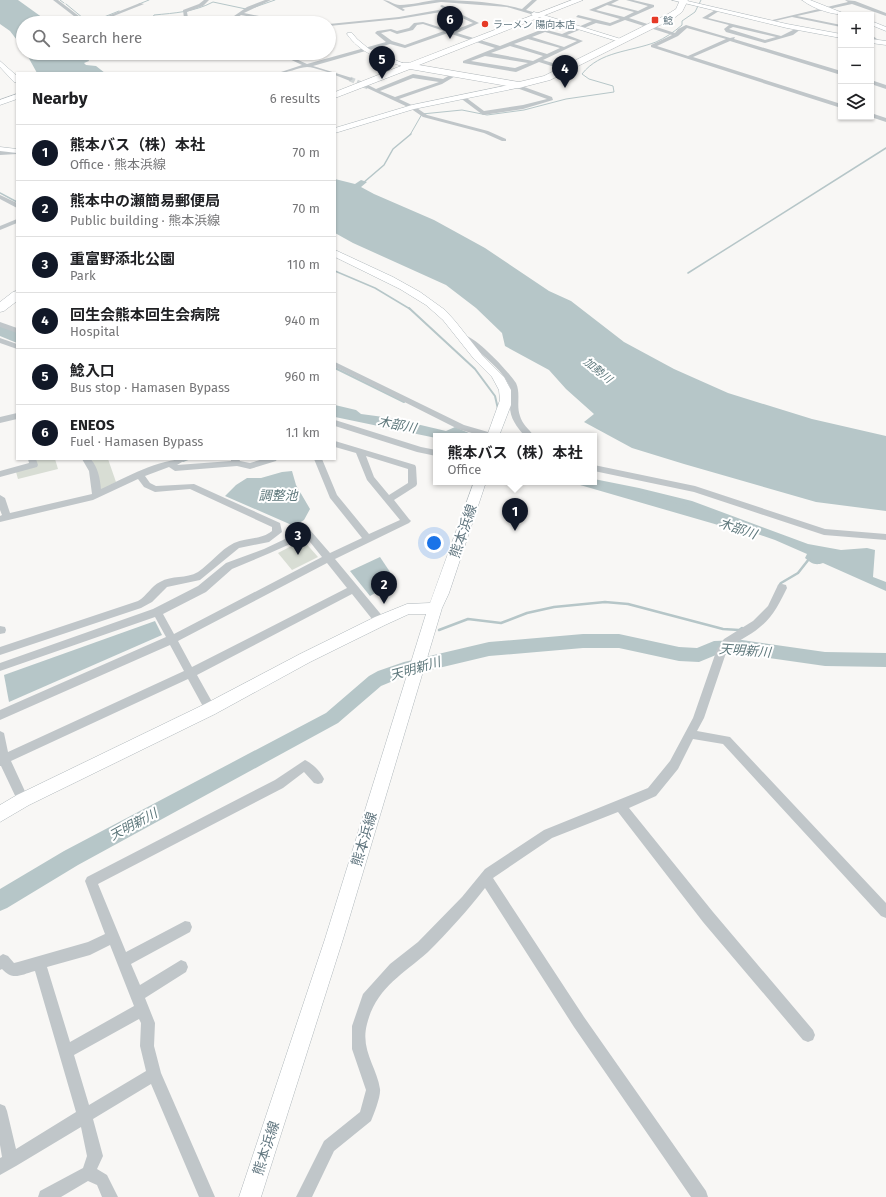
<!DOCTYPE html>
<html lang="en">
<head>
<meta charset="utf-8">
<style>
	:root { --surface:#fff; --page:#f6f6f6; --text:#202124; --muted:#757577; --line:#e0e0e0; --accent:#111827 }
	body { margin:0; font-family:"Fira Sans","Noto Sans JP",sans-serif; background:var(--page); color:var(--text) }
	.controls { position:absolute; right:12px; top:12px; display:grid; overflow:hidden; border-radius:0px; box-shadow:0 1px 3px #0004 }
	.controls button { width:36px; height:36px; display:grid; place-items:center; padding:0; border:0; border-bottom:1px solid var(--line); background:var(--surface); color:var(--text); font:20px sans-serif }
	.you { position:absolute; left:434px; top:543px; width:14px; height:14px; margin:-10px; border:3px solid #fff; border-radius:50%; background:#1a73e8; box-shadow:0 0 0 6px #1a73e833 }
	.badge { display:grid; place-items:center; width:26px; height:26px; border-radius:50%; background:var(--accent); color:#fff; font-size:13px; font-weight:700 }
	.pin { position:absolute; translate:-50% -33px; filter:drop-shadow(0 1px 2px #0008) }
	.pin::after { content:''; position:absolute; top:21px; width:14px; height:12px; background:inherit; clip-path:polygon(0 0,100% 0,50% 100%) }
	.popup { position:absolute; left:433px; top:433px; width:164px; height:52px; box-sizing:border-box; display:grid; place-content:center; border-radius:0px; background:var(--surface); filter:drop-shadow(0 1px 3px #0005); font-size:13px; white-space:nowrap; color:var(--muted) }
	.popup b { font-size:15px; color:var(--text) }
	.popup::after { content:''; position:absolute; left:50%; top:100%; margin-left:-8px; border:8px solid transparent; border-top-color:var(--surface) }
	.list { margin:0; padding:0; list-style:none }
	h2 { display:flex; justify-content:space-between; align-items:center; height:52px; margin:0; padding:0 16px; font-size:17px }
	h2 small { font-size:13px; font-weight:400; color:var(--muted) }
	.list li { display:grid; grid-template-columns:26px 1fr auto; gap:12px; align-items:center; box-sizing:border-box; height:56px; padding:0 16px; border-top:1px solid var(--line) }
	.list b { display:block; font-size:15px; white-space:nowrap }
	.list p { margin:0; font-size:13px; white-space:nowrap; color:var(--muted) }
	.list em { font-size:13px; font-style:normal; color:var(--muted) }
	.icon { flex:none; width:22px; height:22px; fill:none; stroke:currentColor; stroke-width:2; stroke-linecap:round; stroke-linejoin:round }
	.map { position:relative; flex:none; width:886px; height:1197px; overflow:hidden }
	.search { position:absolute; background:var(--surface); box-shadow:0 1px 3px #0004; left:16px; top:16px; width:320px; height:44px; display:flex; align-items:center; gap:10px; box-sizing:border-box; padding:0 14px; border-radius:22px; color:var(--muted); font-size:15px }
	.panel { position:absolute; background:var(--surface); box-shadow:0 1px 3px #0004; left:16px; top:72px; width:320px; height:388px; border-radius:0px }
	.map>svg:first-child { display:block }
	.green { fill:#d8ddd4 }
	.water { fill:#b6c6c8 }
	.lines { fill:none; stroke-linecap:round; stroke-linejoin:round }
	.stream-far3 { stroke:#b6c6c8; stroke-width:1 }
	.stream-far2 { stroke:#b6c6c8; stroke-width:1.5 }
	.stream-far1 { stroke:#b6c6c8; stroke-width:2 }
	.stream { stroke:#b6c6c8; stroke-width:2.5 }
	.river { fill:#b6c6c8; fill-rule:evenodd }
	.street-tunnel { stroke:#d2d7d8; stroke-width:5; stroke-dasharray:5 2.5; stroke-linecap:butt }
	.secondary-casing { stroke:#b0b8bc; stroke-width:1 }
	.highway-casing { stroke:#b1b7ba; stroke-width:1 }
	.street { fill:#c0c6c9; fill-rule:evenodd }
	.secondary { fill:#fff; fill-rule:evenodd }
	.highway { fill:#fff; fill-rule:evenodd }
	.poi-dot { fill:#e63a27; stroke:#fff; stroke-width:1.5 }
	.labels { text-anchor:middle; stroke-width:4; stroke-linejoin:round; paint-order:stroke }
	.far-poi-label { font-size:10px; fill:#627780; stroke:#fff; text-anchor:start }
	.far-water-label { font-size:11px; font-style:italic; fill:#5d777b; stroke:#fff }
	.water-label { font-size:13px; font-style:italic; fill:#5d777b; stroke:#fff }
	.near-street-label { font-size:14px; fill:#627780; stroke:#fff }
</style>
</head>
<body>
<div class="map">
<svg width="886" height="1197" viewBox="0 0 886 1197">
	<rect width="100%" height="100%" fill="#f8f7f5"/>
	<g class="green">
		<path d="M36,459H55L58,469L18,479L16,472Z"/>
		<path d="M89,459H108L116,482L101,490L92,460Z"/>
		<path d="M303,540L318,557L292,570L278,553Z"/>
	</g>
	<g class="water">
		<path d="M0,0H18L50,23H23V48L10,31L0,24Z"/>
		<path d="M26,53H81L85,57L97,54L98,56L88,58L89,61L84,63L86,65L96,66L105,73H37Z"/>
		<path d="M335,179L355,184L361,180L367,182L361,187L374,194L434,220L485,248L549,291L571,301L624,342L674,369L728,393L812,419L886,436V511L816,502L684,464L632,448L584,422L594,414L566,389L549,370L505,346L502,333L476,308L446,285L353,243L335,233Z"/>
		<path d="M0,325L17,332V343L0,336Z"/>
		<path d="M335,405L356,410L361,414L391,418L446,431L455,427L469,433L484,436H436V438L335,417Z"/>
		<path d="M292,471L296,485L310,509L304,520L294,526L225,496L236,485L247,478H261L282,472Z"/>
		<path d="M594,479L639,488L692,501L808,544L841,550L867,548L875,550L873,577L886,582V591L823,563C815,566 811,563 805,558L807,554L775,540L638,493L576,482H594Z"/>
		<path d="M380,557L396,581L370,596L350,571Z"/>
		<path d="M155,621L162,635L9,702L4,675Z"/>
	</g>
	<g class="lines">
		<g class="stream-far3">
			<path d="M60,0L64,3"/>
			<path d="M66,4L89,23L119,11"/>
			<path d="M139,4L149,0"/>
			<path d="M255,7L275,0"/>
			<path d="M150,23L154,15C175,13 194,12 213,2L246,9"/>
			<path d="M410,135L422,114L462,110L487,115L524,110L566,99L614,92L613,86L589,79L582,74C600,51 630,52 656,42C665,38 674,32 682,25V21L695,12L701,0"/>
		</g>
		<g class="stream-far2">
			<path d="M363,183L384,165L393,149L411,134"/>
			<path d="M0,193L17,202"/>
			<path d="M335,271L375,288L410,309"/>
			<path d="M688,273L886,148"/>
		</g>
		<g class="stream-far1">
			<path d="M409,308L475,369L495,396L498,409"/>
			<path d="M335,368L404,402"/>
			<path d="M500,430V436"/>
			<path d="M183,461L188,459"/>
		</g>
		<g class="stream">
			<path d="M779,586L781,583L798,573L809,559"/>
			<path d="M439,630L468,619L501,623L527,613L554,607L605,602L628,604L723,629L739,630L742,628"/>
		</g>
		<g class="river">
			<path d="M594,480L730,518L732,522L730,526L725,527L580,485L578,482H594Z"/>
			<path d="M583,634H619L679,647L697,648L714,641L742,640L825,652L886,653V667L825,666L742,654L716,655L699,662L679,661L619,648H583L489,656L405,676L381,686L338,723L78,865L7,908L0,911V889L64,851L326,713L369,676L378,671L404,662L489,642Z"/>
		</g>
		<path class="street-tunnel" d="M350,79L368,87"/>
		<defs>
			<g id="secondary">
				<path d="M672,0H683L787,24L841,34V38L787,28Z"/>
				<path d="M802,0H810L848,15C834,15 815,10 802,0Z"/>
				<path d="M534,12L624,40L625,41L620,42L532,15L531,14Z"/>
				<path d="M871,21L886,27V31L871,25Z"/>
				<path d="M348,33H352L357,39L369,49L407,65L402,66C380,59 360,53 347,34Z"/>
				<path d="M871,39L886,41V45L871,43Z"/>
				<path d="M0,61L17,76V82H14L0,67Z"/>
				<path d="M519,83L523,85L522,87L414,109L335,133V128L412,105Z"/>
				<path d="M17,94V99L0,105V100Z"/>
				<path d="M0,147L17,149V153L0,151Z"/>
				<path d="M335,250L393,277L420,292L445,310L455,321L482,355L504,377L511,390V405L499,436H487L500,400L499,390L492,377L474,359L443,320L426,305L400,289L335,257Z"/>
				<path d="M474,482H486L449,593L442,608L343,939L261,1197H239L325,939L426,614H409L385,625L310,662L215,714L29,805L0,822V805L17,795L205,704L300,654L375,617L407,604L430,603Z"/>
			</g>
			<g id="highway">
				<path d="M572,0H583L419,65L519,82L544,76L668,14L676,9L680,0H688L682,12L674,18L550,80L519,88L410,69L335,98V92L401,66V63H409Z"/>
				<path d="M17,291V301L4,311L0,312V302L13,292Z"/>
			</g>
		</defs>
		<use href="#secondary" class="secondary-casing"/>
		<use href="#highway" class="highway-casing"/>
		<g class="street">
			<path d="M53,0H58L88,23H83Z"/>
			<path d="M204,0H209L203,6L187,12L188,18L193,23H188L184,18L183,10L199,4Z"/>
			<path d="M265,0H271L244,13L294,23H283L241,15L229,23H224L247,7Z"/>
			<path d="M383,0C389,0 394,5 400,5C412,5 425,1 436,0C460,0 499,2 522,9L532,0H537L526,10L536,13L534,15L507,7L441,2L402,8L405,10L403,11Z"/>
			<path d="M613,0H619L611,4L638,11L648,6L626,0H633L654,5V7L629,18L675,33L678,29L686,25L730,38L735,37L734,39L841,71V75L730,41L693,57L841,104V108L651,47V45L672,35L625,20L610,26L596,23L567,35L583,41L543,60L569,68L570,69L567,71L539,62L516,72L463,63V61L495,48L448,33L405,48L390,44L313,66L352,78L353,79L350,81L335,75V73C325,73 316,67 307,67C297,68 288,73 278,73L302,65L277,53H283L307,64L386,42L375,33L377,31L391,29L397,31L409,28L414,23L423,22L452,31L473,23L447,11L399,19L329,26V24L399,17L444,9L440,6L442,5L479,23L457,33L500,46L543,29L562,34L592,21L576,17L578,15L610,23L620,19L589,10ZM607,5L634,12L624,17L596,10ZM423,24L444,31L405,45L392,41L381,33L390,31L397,34L413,30L417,25ZM687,28L726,39L688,56L657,46L678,36ZM545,32L577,41L564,47L532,37ZM528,39L560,48L547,54L514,44ZM510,46L543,56L533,61L491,53ZM485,56L528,63L515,68L471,61Z"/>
			<path d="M845,0L855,1L886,13V16L852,4L797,16L841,25V27L792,17L766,23L764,22L848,2Z"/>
			<path d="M140,3L144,4L96,23H90Z"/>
			<path d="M717,9L719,11L708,18L781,36L797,28L801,29L793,35L765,43L726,32L724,29L729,25L702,18ZM733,27L776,37L765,40L729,29Z"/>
			<path d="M871,36H873L881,42L877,43L871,39Z"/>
			<path d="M455,72L457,73V75L442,84L399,99L414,106L427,115L488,131L506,139V141H502L484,133L423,117L410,108L365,87L368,85L376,89L413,74L443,79ZM413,78L439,82L395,97L380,91Z"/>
			<path d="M871,80L886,85V89L871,84Z"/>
			<path d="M516,84L552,97L553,100L523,109L483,115L459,97L464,96L484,111L523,105L547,99L514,87L513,86Z"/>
			<path d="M871,113L886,118V122L871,117Z"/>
			<path d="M17,150V154L0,155V151Z"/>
			<path d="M0,195L17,203V208L0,199Z"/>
			<path d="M17,219V223L0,230V226Z"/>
			<path d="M0,322L17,328V333L0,327Z"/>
			<path d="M462,335C473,333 510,373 516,383C521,394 516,405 520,416C522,424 529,429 534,436H525C516,426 509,417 510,403C510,398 512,393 510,388C504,370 477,350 462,339Z"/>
			<path d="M0,338L17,344V349L0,343Z"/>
			<path d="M335,362L464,425L495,434L496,436H482L458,429L335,367Z"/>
			<path d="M17,413V419L0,423V417Z"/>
			<path d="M335,420L421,447L436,450V456L417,452L335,426Z"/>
			<path d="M335,441L415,465L416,467L417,484L416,486L394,500L409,519L411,521L409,523L335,559L384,618L385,621L384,624H376L352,594L197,675L216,709L214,712L210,714L206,712L188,679L11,761L29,800L27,804L23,805L19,804L1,766H0V731L4,733L8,752L184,671L170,645L0,720V710L166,637L155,617L0,671V663L153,609L198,586L226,563L264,549L304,530H310L330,553L362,538L330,498L314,459H322L337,495L369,534L400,520L367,480L356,453L335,447ZM366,456L408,469V483L389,495L374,477ZM306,537L322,557L174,634L163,614L206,592L232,569L270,553ZM327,563L347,588L192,667L178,641Z"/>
			<path d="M28,459H36L38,465L37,467L0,477V471L29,463Z"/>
			<path d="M82,459H91C98,468 100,478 101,489C127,477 158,459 187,459L177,465L231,461V459H239L240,461L250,463L263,459H277L276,461L250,469L237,466L175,471L169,467L145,476L150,483L156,486L194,484L280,523L282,532L269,542L239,548L200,580L167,587L152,602L141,608L0,655V647L138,601C147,596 151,586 160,582C172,575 186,579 198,572C210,564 220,550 234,543C247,537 261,540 272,531V527L190,489L155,492L144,487L138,479L93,500L0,522V516L2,515L0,510V495L5,498L10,513L92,494L89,471Z"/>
			<path d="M594,465L695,486L825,529L886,534V540L824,535L694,492L594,471Z"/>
			<path d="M782,584L786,585L787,588C780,602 773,617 760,627C749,637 735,640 726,653L704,718L697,731L730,737L886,903V918L881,916L723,744L693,739L678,769L656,796L629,808L713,912L813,1030L815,1035L813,1040L808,1042L803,1040L703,922L618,812L552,838L493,878L584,1017L706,1191L708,1197H691L574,1027L485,888C468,910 448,932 428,952C402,975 376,988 367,1024C360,1050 377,1067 380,1089C381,1096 374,1114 371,1121L334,1151L312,1197H296L324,1141L360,1112L366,1090L352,1049V1026L363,994L390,964L418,942L462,897L485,869L544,830L648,788L670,761L693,718L717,649L724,639L753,621L768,606L778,585Z"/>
			<path d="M0,626L5,627L6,630L5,633L0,634Z"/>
			<path d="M305,760C312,763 321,772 324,779L322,783L318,784L314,783L304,772L283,788L98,884L126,952L185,921L190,922L192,927L190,932L131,964L140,985L181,960L186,962L188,967L186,972L145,998L155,1023L154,1046L161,1073L215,1197H199L151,1084L93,1119L103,1156L97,1169L107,1175L118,1197H102L97,1185L88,1181L61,1197H38L40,1191L83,1168L87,1156L81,1127L16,1166L0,1175V1158L2,1157L0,1145V1104L5,1106L7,1111L16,1149L76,1112L35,971C20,975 13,981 2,969L0,970V956L3,954L8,956L14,963L18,962L88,942L105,934L85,881L87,877L275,780ZM110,945L134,1006L70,1042L47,967L90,955ZM139,1019L141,1023L140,1046L146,1071L89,1105L74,1055Z"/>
		</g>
		<use href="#secondary" class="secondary"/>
		<use href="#highway" class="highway"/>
	</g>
	<g class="poi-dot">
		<rect x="651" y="16" width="8" height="8" rx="2"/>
		<circle cx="485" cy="24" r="4"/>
	</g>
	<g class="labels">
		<g class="far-poi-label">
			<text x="663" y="24">鯰</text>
			<text x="493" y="28">ラーメン 陽向本店</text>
		</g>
		<g class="far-water-label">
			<text transform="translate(598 370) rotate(39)" y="4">加勢川</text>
		</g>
		<g class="water-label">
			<text transform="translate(397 424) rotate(11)" y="5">木部川</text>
			<text x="278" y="500">調整池</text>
			<text transform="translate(738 528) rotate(19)" y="5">木部川</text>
			<text transform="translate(745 650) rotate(4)" y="5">天明新川</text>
			<text transform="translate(415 668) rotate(-16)" y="5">天明新川</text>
			<text transform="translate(133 824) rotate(-28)" y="5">天明新川</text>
		</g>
		<g class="near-street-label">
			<text transform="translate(463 531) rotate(-71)" y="5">熊本浜線</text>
			<text transform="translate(364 839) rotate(-73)" y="5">熊本浜線</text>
			<text transform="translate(266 1148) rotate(-72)" y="5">熊本浜線</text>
		</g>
	</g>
</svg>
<div class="controls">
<button>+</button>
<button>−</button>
<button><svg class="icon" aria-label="layers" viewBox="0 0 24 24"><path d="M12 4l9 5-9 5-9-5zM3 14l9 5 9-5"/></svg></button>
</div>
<div class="you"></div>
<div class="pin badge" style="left:515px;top:531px">1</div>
<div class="popup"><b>熊本バス（株）本社</b>Office</div>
<div class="pin badge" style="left:384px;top:604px">2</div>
<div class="pin badge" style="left:298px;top:555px">3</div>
<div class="pin badge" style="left:565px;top:88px">4</div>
<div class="pin badge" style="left:382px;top:79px">5</div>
<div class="pin badge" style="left:450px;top:39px">6</div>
<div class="search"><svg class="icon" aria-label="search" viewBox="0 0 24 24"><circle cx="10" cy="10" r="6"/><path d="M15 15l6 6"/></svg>Search here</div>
<section class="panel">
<h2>Nearby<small>6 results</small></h2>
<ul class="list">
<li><span class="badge">1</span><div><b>熊本バス（株）本社</b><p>Office · 熊本浜線</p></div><em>70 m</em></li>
<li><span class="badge">2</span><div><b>熊本中の瀬簡易郵便局</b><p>Public building · 熊本浜線</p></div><em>70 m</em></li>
<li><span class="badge">3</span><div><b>重富野添北公園</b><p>Park</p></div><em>110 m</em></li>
<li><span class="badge">4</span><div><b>回生会熊本回生会病院</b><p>Hospital</p></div><em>940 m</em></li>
<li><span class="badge">5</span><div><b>鯰入口</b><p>Bus stop · Hamasen Bypass</p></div><em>960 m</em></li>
<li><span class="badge">6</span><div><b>ENEOS</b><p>Fuel · Hamasen Bypass</p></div><em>1.1 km</em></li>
</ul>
</section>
</div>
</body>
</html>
